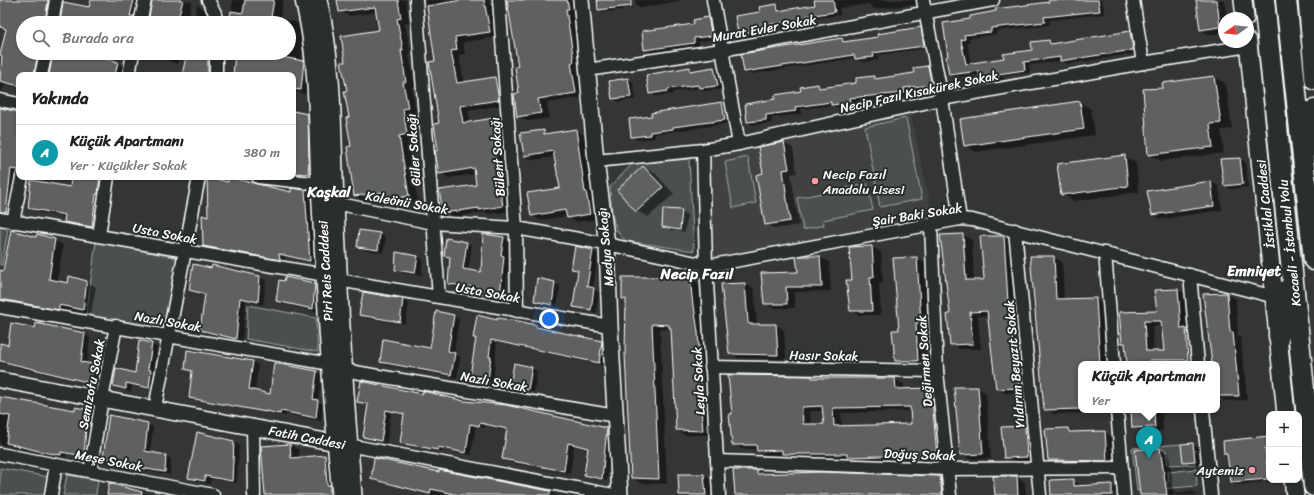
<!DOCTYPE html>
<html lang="tr">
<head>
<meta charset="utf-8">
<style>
	:root { --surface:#fff; --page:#f6f6f6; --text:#222; --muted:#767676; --line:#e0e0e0; --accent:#85585c }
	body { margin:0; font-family:Sriracha,sans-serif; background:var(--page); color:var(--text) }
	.controls { position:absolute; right:12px; bottom:12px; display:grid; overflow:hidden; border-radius:8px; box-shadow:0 1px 3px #0004 }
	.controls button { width:36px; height:36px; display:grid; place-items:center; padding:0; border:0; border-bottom:1px solid var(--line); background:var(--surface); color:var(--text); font:20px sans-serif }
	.compass { position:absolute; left:1218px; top:12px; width:36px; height:36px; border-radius:50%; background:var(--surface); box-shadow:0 1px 3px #0004; rotate:256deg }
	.you { position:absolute; left:549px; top:319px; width:14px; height:14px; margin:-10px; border:3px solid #fff; border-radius:50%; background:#1a73e8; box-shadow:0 0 0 6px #1a73e833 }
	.badge { display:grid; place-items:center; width:26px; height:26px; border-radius:50%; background:var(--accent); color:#fff; font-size:13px; font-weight:700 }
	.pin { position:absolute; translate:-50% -33px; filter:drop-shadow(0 1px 2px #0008) }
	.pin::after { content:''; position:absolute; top:21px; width:14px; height:12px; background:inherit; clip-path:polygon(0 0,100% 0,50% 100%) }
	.popup { position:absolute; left:1078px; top:361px; width:142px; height:52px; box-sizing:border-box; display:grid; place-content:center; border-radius:8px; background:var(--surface); filter:drop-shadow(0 1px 3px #0005); font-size:13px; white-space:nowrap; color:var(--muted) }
	.popup b { font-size:15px; color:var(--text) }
	.popup::after { content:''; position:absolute; left:50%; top:100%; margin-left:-8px; border:8px solid transparent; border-top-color:var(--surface) }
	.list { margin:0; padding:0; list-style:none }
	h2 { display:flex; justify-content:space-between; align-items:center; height:52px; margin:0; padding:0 16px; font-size:17px }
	h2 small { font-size:13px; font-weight:400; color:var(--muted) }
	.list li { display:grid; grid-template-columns:26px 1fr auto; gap:12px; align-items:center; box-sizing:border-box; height:56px; padding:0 16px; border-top:1px solid var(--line) }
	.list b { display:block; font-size:15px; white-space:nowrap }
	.list p { margin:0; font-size:13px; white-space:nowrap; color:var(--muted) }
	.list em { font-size:13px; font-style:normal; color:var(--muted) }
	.icon { flex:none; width:22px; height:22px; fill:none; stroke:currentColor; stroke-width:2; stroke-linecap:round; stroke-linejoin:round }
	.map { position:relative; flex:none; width:1314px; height:495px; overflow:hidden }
	.search { position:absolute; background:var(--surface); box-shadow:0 1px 3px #0004; left:16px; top:16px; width:280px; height:44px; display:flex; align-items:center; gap:10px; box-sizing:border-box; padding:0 14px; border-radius:22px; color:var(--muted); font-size:15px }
	.panel { position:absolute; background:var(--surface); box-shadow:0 1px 3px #0004; left:16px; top:72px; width:280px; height:108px; border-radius:8px }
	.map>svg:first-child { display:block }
	.built { fill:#404243 }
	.green { fill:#4c4f50; stroke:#a6a7a8 }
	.shadow { fill:#0007; fill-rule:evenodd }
	.building { fill:#5f6162; stroke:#fff; fill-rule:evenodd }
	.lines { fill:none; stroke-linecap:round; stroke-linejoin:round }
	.minor-casing { stroke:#fff; stroke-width:15 }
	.tertiary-casing { stroke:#fff; stroke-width:18 }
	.secondary-casing { stroke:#fff; stroke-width:20 }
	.trunk-casing { stroke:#fff; stroke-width:23 }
	.minor { stroke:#2a2d2e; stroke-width:12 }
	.tertiary { stroke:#2a2d2e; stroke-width:15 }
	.secondary { stroke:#2a2d2e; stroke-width:17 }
	.trunk { stroke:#2a2d2e; stroke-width:20 }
	.poi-dot { fill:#ff9aa2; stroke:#2a2d2e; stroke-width:1.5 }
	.labels { text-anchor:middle; stroke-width:4; stroke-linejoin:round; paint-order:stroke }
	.street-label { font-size:13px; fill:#fff; stroke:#2a2d2e }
	.poi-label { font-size:13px; fill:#fff; stroke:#2a2d2e; text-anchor:start }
	.quarter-label { font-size:15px; font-weight:bold; fill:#fff; stroke:#2a2d2e }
</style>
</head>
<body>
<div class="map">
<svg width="1314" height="495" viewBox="0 0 1314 495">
	<rect width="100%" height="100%" fill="#333536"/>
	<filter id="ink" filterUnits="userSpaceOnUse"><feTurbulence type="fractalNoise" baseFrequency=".025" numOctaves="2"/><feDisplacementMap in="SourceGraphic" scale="8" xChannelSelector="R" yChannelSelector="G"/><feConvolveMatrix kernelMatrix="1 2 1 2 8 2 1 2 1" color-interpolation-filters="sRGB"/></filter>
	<g filter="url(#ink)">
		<path class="built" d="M910,111L932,213L713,265H706L703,150Z"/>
		<g class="green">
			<path d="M906,118L922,199L880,207L865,127Z"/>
			<path d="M748,157L756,203L733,208L725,162Z"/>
			<path d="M689,159L694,251L626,241C610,230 612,205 610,187L632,164Z"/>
			<path d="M867,184L873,210L823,220L824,225L803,230L797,198Z"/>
			<path d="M0,227L8,229L2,265H0Z"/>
			<path d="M96,242L179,258L167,332L86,316Z"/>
			<path d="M248,305L316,318L318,352L246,339Z"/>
			<path d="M1181,444L1195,461V464L1168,465L1166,451L1160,448L1135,450L1165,484L1169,481L1168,472L1196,469L1197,486L1137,491L1132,448Z"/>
			<path d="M0,468L49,477L45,495H0Z"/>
			<path d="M67,475L98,480L96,495H63Z"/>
		</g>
		<g class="shadow">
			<path d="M0,0H58L53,23H23V53H50L43,75H19V88L5,84L2,92H0V62L6,31L0,29Z"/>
			<path d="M92,0H143L142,23H64L90,8Z"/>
			<path d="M153,0L192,1L187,23H149Z"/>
			<path d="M233,0H283L280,19L296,22L305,27L301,61L312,67L309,95L293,91V75H234L236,53H289V23H230Z"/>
			<path d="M338,0H406L409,23H405L411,54L409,55L415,86L412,87L416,113L411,114L415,139L407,140L418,201L395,204L387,199L386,197L363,201L355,196L346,62L380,31L377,12L349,16L340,11Z"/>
			<path d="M426,0H493L498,37L463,42L465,54L459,55L464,83L495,78L503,83L507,105L468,110L471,123L494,119L503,124L506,146H501L511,211L489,214L485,212L453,217L444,212L478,185L476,174L449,178L440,173V124L436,62L431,32L433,31Z"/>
			<path d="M508,0H575L577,13L575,14L582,67H579L584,97L547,103L549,118L527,121L518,116L520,94L519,67Z"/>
			<path d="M598,0H621L623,10L605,12L599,9Z"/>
			<path d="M635,0H683L641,8L636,5Z"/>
			<path d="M815,0H919L920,4L876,9L870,6V4L839,8L840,15L812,19L814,28L796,30L790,25L761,29L762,35L745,37L739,34L761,13L777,5L782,9L783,11L816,6Z"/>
			<path d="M1050,0H1102L1105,14L1049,20L1050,25L996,31V34L969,38L970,42H967L971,65L1005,59L1033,51L1049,41L1054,44L1130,32L1136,35L1138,53L1067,64L1061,61L1029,65L1030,73L1003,76L1004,81L987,83L981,80L980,75L955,77L950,74V57L945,24L1051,3ZM984,70V72L954,75V73Z"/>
			<path d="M1197,0H1224L1227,18H1224V32L1210,35L1201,30Z"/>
			<path d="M197,5L205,10L208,23H194Z"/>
			<path d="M708,18L714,21L717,39L699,41L700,46L651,52L645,49L695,24L694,20Z"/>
			<path d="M920,28L926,31L929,48L878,55L879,60L861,62L856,58L751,74L745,71L842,39L848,42L879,38Z"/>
			<path d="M54,53H103L101,58L118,63L126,68L125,75H50Z"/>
			<path d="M147,53H179L177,64Z"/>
			<path d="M188,53L208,57L217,62V75H183Z"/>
			<path d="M928,67L933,70L937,87L909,91L910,96L855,101L856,106L838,108L833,105L801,109V114L771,118L772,123L754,125L748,122L776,100L818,85L824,89L858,84L874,77L878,79L915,74Z"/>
			<path d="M689,68L695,71L714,68L720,72L723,89L705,91L700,88L673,92V94L656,96L650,93Z"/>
			<path d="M1214,77L1226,84L1232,129L1221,130L1224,153L1161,161L1149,154L1164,84Z"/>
			<path d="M627,79L633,82L636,99L619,102L613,98Z"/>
			<path d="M1080,102L1091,109L1095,135L976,152L965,145Z"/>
			<path d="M721,103L727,106L730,123L655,134V138L638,140L632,137L653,116Z"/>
			<path d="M0,109L19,113V175L15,210L0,207Z"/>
			<path d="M293,113L307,115L316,120V179L300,178L293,174Z"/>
			<path d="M576,130L584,135L593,196L595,198L598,219L576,222L567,216L540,220L531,215L561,189L555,157L533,160L524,155L543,131L549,134Z"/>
			<path d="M784,143L793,148L797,173L791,174L799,225L775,229L766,224L764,174Z"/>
			<path d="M1124,156L1136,163L1139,192L1074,201L1062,194Z"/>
			<path d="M1240,159L1246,163L1248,187L1230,189L1225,186Z"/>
			<path d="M644,167L655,173L674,194L648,217L637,211Z"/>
			<path d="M72,177H109L101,231L74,226L65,221V217L37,212L29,207L71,188Z"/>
			<path d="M1211,182L1219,187L1222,210L1161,219L1153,214Z"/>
			<path d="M229,183L292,194L305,191L311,194L315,263L285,256V262L209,249L204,246L209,218Z"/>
			<path d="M681,211L687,215L685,232L668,230L663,226Z"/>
			<path d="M360,231L380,234L386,238L383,253L364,250L358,247Z"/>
			<path d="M484,235L504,238L510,241L505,299L486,296L480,293L481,290L454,287L449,283L451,258L445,255L467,243L472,246L468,271L482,273Z"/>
			<path d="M963,235L972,240L974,281H984L1004,237L1012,242L1018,323L1020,324L1027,393H1006L997,388L988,316H978L981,349H959L951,344V315L941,236Z"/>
			<path d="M37,238L54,240L63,245L57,282L69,284L70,277L87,282L96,287L91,314L68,310L67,314L0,301V270L4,271Z"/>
			<path d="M872,247L881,252L883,282H879L881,315H859L851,310L853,281L850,248Z"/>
			<path d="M592,251L598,254L593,289L599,292L596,313L579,309L574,306L578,271L572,268Z"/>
			<path d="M418,257L423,260L421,275L402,273L396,269Z"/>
			<path d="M820,257L829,262L831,291L794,292L795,308H774L765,304L799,273L798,258Z"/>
			<path d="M1053,257L1062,262L1064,300L1096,299L1104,304L1108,364H1081V410H1114V412L1054,414L1045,409Z"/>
			<path d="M917,258L925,263L929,327H924L926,365L905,366L896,361L900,331Z"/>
			<path d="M213,266L260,277L266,280L263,305L246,301L242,341L206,333L201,329L206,295L190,289L212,269Z"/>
			<path d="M690,278L699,283L701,311L703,312L711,435H685L677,430L672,329H660L667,484L641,483L632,478L627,300L623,298Z"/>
			<path d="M555,283L560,286L557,307L541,303L535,300Z"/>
			<path d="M315,284L320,287L318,312L283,304L277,301Z"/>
			<path d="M745,284L754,289L757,325H776L784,330L786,359L738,358L729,353Z"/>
			<path d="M1178,290L1187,295L1189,331L1194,334L1196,364H1128L1126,344L1123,343L1120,313L1158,312ZM1152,326H1162L1165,352H1154Z"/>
			<path d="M364,294L403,300L409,304L405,324L366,318L360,314Z"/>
			<path d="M1227,294L1236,299L1238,336L1241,338L1247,400L1226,401L1217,396V364H1213L1205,295Z"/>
			<path d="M454,316L459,319L454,353L460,357L457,378L386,365L381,361L431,349Z"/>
			<path d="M497,321L536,326L541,329L601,342L607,345L605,366L497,342L493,382L476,379L471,375L477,339L474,337Z"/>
			<path d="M36,330L84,334L90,338L87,364L98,369L96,385L0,363V344L9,346Z"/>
			<path d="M151,344L157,347L154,372L157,374L154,391L132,385L131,392L114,386L136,374Z"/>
			<path d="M253,362L258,365L255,392L271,395L316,372L322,375L318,401L323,404L321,421L286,414V416L195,400L190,397L193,372L186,368Z"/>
			<path d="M531,368L537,371L534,392L517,388L511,385Z"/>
			<path d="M729,376L812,377L815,379H895L903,384L904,390L931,389L940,394L946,461H924L921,459L857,461L853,458H792L786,455H766L757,449H741L733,444V415ZM810,411H824L825,424L811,425ZM911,411L913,425L842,427L841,413Z"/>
			<path d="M978,388L986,393L991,459H970L961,454Z"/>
			<path d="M423,395L607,429L612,432L607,481L591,478L585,474L589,449L574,446L570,474L509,462L503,459L507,430L485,425V428L476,426L471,455L443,449V452L407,445L401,442L405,415L391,412L387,443L370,440L364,436L369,405L359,401Z"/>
			<path d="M0,398L76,411H91L96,414L89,458L66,454V457L50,455L0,444Z"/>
			<path d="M1132,410H1162L1163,431L1142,432L1133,427Z"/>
			<path d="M148,424L153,427L150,453L166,456L171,459L170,475L134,469L128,466V464L110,461L104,457Z"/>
			<path d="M1025,427L1033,432L1035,462H1014L1005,457Z"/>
			<path d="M1068,429L1075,433L1104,432L1113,437L1115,465L1057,464L1049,459Z"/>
			<path d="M1269,437V480L1273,481L1237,485L1232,482L1228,455L1225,454Z"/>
			<path d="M234,442L239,445L237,483L211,479L210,484L195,481L190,478Z"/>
			<path d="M1193,444L1198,447L1200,464H1190L1184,461Z"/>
			<path d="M290,445L299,450V458L325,456L333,461L338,495H264V493H266L262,447Z"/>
			<path d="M1160,449L1169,454L1174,493L1192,491L1198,495H1140L1136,451Z"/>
			<path d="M440,471L562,495H432L378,482L372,478L440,473Z"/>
			<path d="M756,471L763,475L821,473L940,477L949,482L950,495H736Z"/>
			<path d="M679,475H704L713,480L714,495H680Z"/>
			<path d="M1016,477L1025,482L1026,495H996Z"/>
			<path d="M1073,480L1082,486L1111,485L1120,490V495H1052Z"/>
			<path d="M110,485L152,495H108Z"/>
		</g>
		<g class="building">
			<path d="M0,0H48L45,23H23V53H38L34,75H19V86L0,81L2,56L0,55L6,29L0,27Z"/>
			<path d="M91,0H134L130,16H134L133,23H60L63,2L89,7Z"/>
			<path d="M152,0H183L177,23H148Z"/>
			<path d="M245,0H274L270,23H229L231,11L243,13Z"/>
			<path d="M337,0H398L401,18L397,19L403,50H401L406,82H403L408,108L403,109L407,134L399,136L409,196L386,200L384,192L354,196L347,147L351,146L346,118L349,117L344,91H347L341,62H345L341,36L379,30L375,7L339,12Z"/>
			<path d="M462,0H484L490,32L455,37L457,50L451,51L457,83L495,77L499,100L460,106L463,123L494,118L498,141L493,142L503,206L479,210V208L443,213L439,190L476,185L474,168L439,174L435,151L438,150L434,124L439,123L429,62L435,61L427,6Z"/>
			<path d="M507,0H567L569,9H566L574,62L571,63L576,93L538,99L541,113L517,117L514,94L519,93L515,67L518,66Z"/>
			<path d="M597,0H631V6L598,10Z"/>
			<path d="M814,0H833L835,12L807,16L809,25L790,28L789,22L756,26L757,32L738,34L735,16L760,12L759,7L777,4L778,11L815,5Z"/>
			<path d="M1049,0H1098L1100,11L1044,17L1045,22L991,28V32L964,35L965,39L961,40L966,64L1004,58L1003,54L1032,50L1031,42L1049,40L1050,44L1130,31L1133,50L1060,61V57L1024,62L1025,70L998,74L999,78L980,81L979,71L949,75L946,57L948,56L943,23L970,19V16L996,11L995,9L1049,2Z"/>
			<path d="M1196,0H1217L1220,27L1200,30Z"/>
			<path d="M708,17L712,36L694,38V43L644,50L642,31L694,24L693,20Z"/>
			<path d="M921,27L924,46L873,53L874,57L855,59L854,55L744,72L741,54L842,38L843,42L878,37L877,34Z"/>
			<path d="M53,53H93L92,54L118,62L115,75H49Z"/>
			<path d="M187,53H198L208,56V75H182Z"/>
			<path d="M235,53H251L276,58V56L304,61L301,90L293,89V75H233Z"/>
			<path d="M928,66L932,85L904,88L905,93L849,98L850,103L831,105V102L795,107L796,111L766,115V120L747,122L745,104L775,99V95L801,91L800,87L818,84L819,88L856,83V78L874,76L875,79L914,73L913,68Z"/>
			<path d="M690,67V71L714,67L718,86L699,88L698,85L668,89V91L649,94L646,75Z"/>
			<path d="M1214,76L1221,123L1210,124L1213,147L1148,155L1143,89L1163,88L1162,83Z"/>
			<path d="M628,78L631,97L612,99L609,81Z"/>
			<path d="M1080,101L1084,129L964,146L960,119Z"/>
			<path d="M722,102L725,120L673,127V129L650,132V135L631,137L629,119L652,116L651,113Z"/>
			<path d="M0,108L19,112V170L11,169L6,212H0Z"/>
			<path d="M293,111L308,114L309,161L308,174L293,173Z"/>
			<path d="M576,129L585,192L586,191L590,214L567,218L565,210L531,216L527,193L560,188L553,151L524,156L520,133L544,130V134Z"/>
			<path d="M784,142L789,169L783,170L790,221L765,225L756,175L763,173L758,147Z"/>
			<path d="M1125,155L1128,186L1061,195L1057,164Z"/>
			<path d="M1240,158L1243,184L1224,186L1220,159Z"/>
			<path d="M643,166L663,187L636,212L617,190Z"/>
			<path d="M71,177H100L98,194H96L92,227L64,222L65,215L28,208L31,180L70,187Z"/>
			<path d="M207,177L228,182V177L291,192V188L305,190L310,261L279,254L280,260L203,246L202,215L208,217Z"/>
			<path d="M1211,181L1214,206L1152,215L1147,191Z"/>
			<path d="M663,209L682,210L680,230L662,227Z"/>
			<path d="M11,230L36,237L37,234L55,239L49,279L68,283L69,276L87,281L83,310L59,305V310L0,299V270L3,271Z"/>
			<path d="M359,230L380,233L378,250L357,247Z"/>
			<path d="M483,234L504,237L501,255L504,256L500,296L479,293L480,288L448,284L450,257L444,256L446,238L467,242L463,269L481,272Z"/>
			<path d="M963,234L966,280H983L984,278L980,236H1004L1009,318H1011L1014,357H1017L1019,388L996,389L987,311L970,312L973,344L950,345L947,314H950L940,235Z"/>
			<path d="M575,246L593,250L587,286L594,288L591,310L573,307L578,270L571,269Z"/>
			<path d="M872,246L874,277H870L872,311H850L846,280H852L849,247Z"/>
			<path d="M396,252L418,256L415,273L395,270Z"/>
			<path d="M801,256H820L822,287H786L787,304H764L761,273L798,272L796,257Z"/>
			<path d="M1030,256H1054L1056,299L1096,298L1100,364H1081V409L1044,410Z"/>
			<path d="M917,257L921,323H916L918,361H895L892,330H899L893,258Z"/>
			<path d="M193,264L211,268L212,265L260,276L258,302L240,298L236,339L200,330L205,294L189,290Z"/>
			<path d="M285,277L315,283L313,309L276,301L279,280L284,281Z"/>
			<path d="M622,277H690L693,306H694L698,332L703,408H701L703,431L676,430L671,328H669V325L652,324L659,479L631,478L625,354L626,299H622Z"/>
			<path d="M537,278L555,282L552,305L534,301Z"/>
			<path d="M745,283L748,322L749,324H776L778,355L729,354L721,284Z"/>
			<path d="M1178,289L1181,329L1186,328L1188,360H1150V364H1127L1125,343H1122L1119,312L1157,311L1154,290ZM1144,321H1161L1164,351H1146Z"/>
			<path d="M363,292L403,299L400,322L359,315Z"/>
			<path d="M1227,293L1230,332H1233L1239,396H1217V364H1212L1203,294Z"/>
			<path d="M436,311L454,315L448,351L455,353L451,375L380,362L383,339L430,348Z"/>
			<path d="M477,315L497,320V318L518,321L536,325V327L602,341L599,363L491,340L489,357H491L488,380L470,376L476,338H473Z"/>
			<path d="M11,323L35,328L36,323L85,333L81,362L93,364L91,383L0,361V343L8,345Z"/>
			<path d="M139,340L152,343L148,369L151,370L149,388L126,383V389L113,386L116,368L135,373Z"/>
			<path d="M187,350L253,361L249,389L270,394L274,363L317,371L313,399L318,400L316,418L281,411L280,414L266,411V412L189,398L192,371L185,369Z"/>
			<path d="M514,363L532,367L528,390L510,386Z"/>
			<path d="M728,375L812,376V378H895L896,389L931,388L937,456L915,457L914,455L847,457V454H782V450L757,451L756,445H732L729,414H732ZM822,406L824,424H803L802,407ZM910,407L911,424L834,426L833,408Z"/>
			<path d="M361,381L422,394L423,391L464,401L506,405L607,428L602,479L584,475L588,448L568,443L564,471L502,459L507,429L480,423L479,426L470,424L466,453L438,447V450L400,443L404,414L386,410L381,441L363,437L368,404L357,402Z"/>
			<path d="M954,387H978L983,454L960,455Z"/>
			<path d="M0,397L75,410V407L91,410L89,427H86L84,456L61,452V455L43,452L6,443L10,416L0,414Z"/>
			<path d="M1131,410H1154L1155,427L1132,428Z"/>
			<path d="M109,415L148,423L145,451L166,455L165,472L127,466L128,462L103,458Z"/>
			<path d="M1025,426L1027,457L1004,458L1001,427Z"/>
			<path d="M1068,428L1069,432L1105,431L1107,461L1048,460L1045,429Z"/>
			<path d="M197,432L234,441L232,481L205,476V481L188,478Z"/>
			<path d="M1269,436V448H1265L1268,479L1231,482L1227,454H1224L1223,441Z"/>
			<path d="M1193,443L1195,461L1183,462L1181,444Z"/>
			<path d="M290,444L291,458L325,455L327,485H330V495H265L261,446Z"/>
			<path d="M1160,448L1167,495H1140L1135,450Z"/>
			<path d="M374,458L439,472V470L550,491V495H459L431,489L430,494L371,479Z"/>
			<path d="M733,470H757V474L821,472L940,476L942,495H735Z"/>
			<path d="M678,474H704L706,495H679Z"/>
			<path d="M993,476H1017L1018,495H995Z"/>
			<path d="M1074,479V486L1112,484V495H1051L1050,480Z"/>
			<path d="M109,483L142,492L141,495H107Z"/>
		</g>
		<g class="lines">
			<defs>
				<g id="minor">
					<path d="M208,0L215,13L216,23"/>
					<path d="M416,0L439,297"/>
					<path d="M499,0L516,228L517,311"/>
					<path d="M713,0L739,144"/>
					<path d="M923,0L942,99L960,219"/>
					<path d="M1133,0L1143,63"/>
					<path d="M52,23L56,0"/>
					<path d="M140,23L145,0"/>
					<path d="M587,70L722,50L993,0"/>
					<path d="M41,75L46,53"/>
					<path d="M129,75L133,53"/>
					<path d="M216,75V53"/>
					<path d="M0,100L19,104"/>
					<path d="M703,150L706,265L719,495"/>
					<path d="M596,161L703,150L739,144L942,99L1143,63L1248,46"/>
					<path d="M258,177L320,184L335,203L433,223L516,228L607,244L706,265H713L960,219L972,220L1275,297"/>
					<path d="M0,219L325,275"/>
					<path d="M13,222L22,177"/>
					<path d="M931,225L937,371L950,495"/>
					<path d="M1015,230L1040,495"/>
					<path d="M99,235L108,177"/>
					<path d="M1105,253L1114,364"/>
					<path d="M1190,275L1198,364"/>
					<path d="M338,280L610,326"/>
					<path d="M0,307L330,364"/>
					<path d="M711,367L937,371"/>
					<path d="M343,370L616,416"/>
					<path d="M155,408L199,177"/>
					<path d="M1117,410L1124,495"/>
					<path d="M1203,410L1211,495"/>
					<path d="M253,426L254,495"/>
					<path d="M348,445L613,495"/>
					<path d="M0,454L213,495"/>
					<path d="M717,461L947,469L1122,468"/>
					<path d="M90,471L102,399L116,326"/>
					<path d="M51,495L56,465"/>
				</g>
				<g id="tertiary">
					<path d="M581,0L596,161L607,244L610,326L620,495"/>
					<path d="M0,380L347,445"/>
				</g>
				<g id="secondary">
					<path d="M304,0C319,60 317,123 320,184C325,287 331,392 341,495"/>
					<path d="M318,0C334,65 332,135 335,202C339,300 344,397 353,495"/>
					<path d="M1243,0L1245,18"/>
					<path d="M1307,0L1314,81"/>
					<path d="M1248,42L1286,414"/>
					<path d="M1293,480L1295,495"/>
				</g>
				<g id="trunk">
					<path d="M1264,0L1314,486"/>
					<path d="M1286,0L1314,260"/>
					<path d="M1309,147L1314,110"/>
					<path d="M1279,336L1288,289"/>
				</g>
			</defs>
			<use href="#minor" class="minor-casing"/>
			<use href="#tertiary" class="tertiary-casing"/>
			<use href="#secondary" class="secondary-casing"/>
			<use href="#trunk" class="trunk-casing"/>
			<use href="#minor" class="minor"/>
			<use href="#tertiary" class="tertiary"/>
			<use href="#secondary" class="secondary"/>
			<use href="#trunk" class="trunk"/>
		</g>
	</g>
	<g class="poi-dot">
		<circle cx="815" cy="181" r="4"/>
		<circle cx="1252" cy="470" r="4"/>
	</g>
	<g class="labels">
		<g class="street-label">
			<text transform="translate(764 28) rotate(-10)" y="5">Murat Evler Sokak</text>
			<text transform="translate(919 91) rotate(-12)" y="5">Necip Fazıl Kısakürek Sokak</text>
			<text transform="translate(413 150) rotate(-94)" y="5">Güler Sokağı</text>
			<text transform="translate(497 157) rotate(-94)" y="5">Bülent Sokağı</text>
			<text transform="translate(407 202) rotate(10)" y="5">Kaleönü Sokak</text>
			<text transform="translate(1265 204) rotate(-96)" y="5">İstiklal Caddesi</text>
			<text transform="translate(917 214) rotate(-9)" y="5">Şair Baki Sokak</text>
			<text transform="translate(165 233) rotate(11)" y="5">Usta Sokak</text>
			<text transform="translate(1289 243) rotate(-96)" y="5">Kocaeli - İstanbul Yolu</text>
			<text transform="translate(605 247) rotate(-95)" y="5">Medya Sokağı</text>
			<text transform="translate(325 271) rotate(-93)" y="5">Piri Reis Cadddesi</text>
			<text transform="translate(488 292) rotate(10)" y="5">Usta Sokak</text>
			<text transform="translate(168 321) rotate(10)" y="5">Nazlı Sokak</text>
			<text transform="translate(824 355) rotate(1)" y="5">Hasır Sokak</text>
			<text transform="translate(924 361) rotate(-94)" y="5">Değirmen Sokak</text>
			<text transform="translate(1014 364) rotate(-95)" y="5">Yıldırım Beyazıt Sokak</text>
			<text transform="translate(494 381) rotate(10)" y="5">Nazlı Sokak</text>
			<text transform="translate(698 381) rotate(-93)" y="5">Leyla Sokak</text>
			<text transform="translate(91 384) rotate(-79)" y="5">Semizotu Sokak</text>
			<text transform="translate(307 437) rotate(11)" y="5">Fatih Caddesi</text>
			<text transform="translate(920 454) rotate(2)" y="5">Doğuş Sokak</text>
			<text transform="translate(109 460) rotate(11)" y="5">Meşe Sokak</text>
		</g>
		<g class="poi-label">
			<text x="823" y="179">Necip Fazıl<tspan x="823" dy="15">Anadolu Lisesi</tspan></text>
			<text x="1244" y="475" text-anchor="end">Aytemiz</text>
		</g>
		<g class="quarter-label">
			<text x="329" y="197">Kaşkal</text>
			<text x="1254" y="276">Emniyet</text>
			<text x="697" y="279">Necip Fazıl</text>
		</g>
	</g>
</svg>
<div class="controls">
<button>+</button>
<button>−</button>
</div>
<svg class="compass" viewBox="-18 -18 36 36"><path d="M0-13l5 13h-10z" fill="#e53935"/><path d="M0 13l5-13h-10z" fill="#767676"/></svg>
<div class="you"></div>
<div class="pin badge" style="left:1149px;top:459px;background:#0f9aa8">A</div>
<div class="popup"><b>Küçük Apartmanı</b>Yer</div>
<div class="search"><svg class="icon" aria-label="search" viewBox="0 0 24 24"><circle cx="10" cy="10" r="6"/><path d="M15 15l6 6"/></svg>Burada ara</div>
<section class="panel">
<h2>Yakında<small></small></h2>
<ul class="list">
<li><span class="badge" style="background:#0f9aa8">A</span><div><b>Küçük Apartmanı</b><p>Yer · Küçükler Sokak</p></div><em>380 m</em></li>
</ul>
</section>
</div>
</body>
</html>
